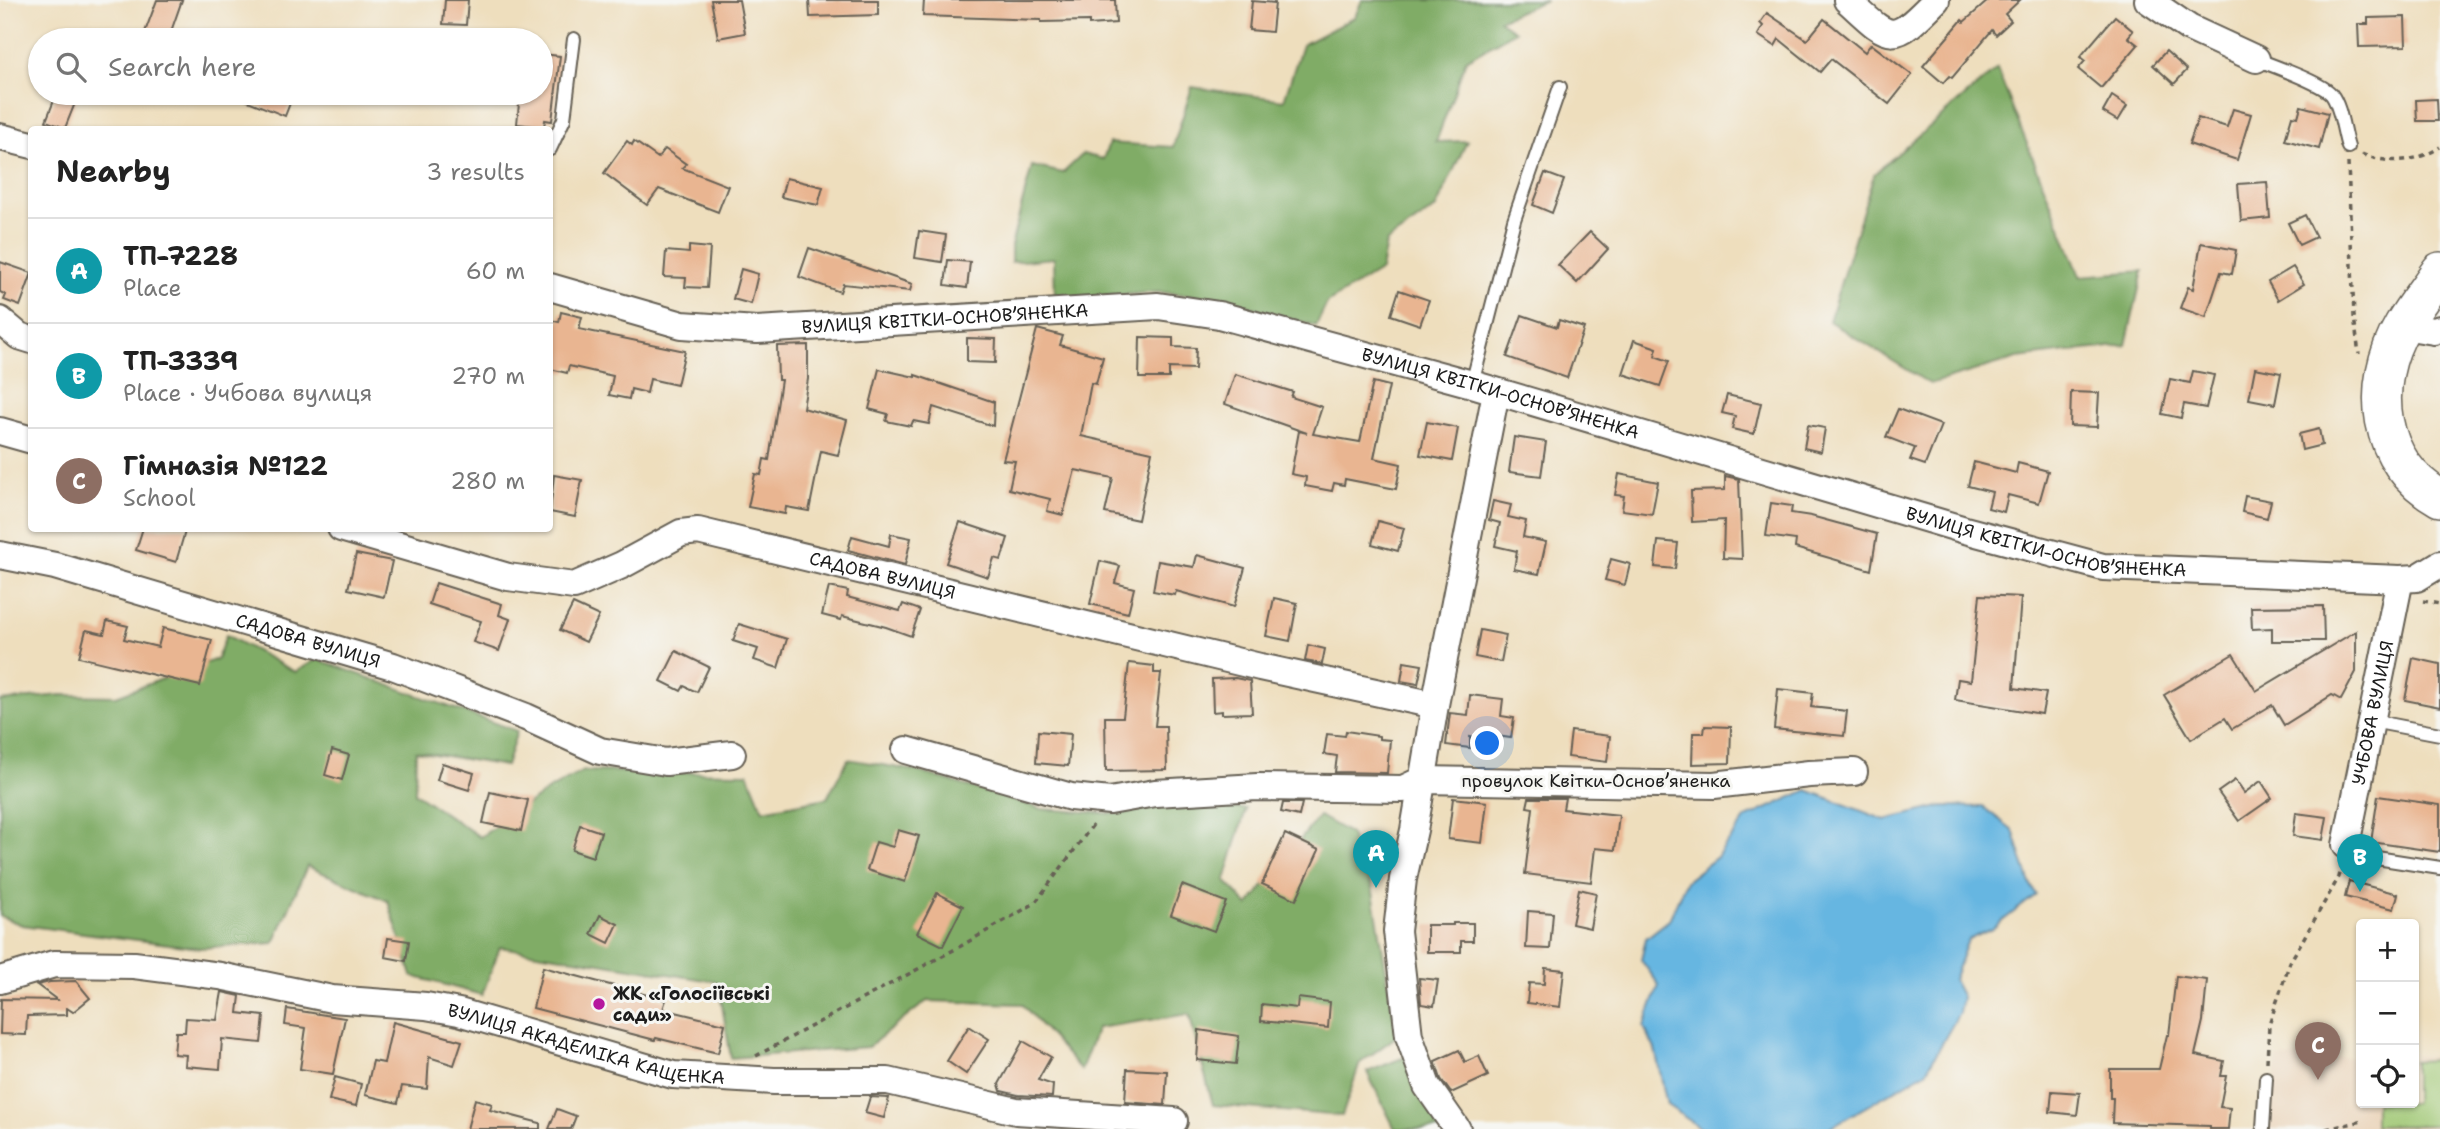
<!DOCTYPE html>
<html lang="en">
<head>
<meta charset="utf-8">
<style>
	:root { --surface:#fff; --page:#f6f6f6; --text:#222; --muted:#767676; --line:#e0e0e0; --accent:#7c3aed }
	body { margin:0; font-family:"Shantell Sans",sans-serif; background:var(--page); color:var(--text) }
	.controls { position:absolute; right:21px; bottom:21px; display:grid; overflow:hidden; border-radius:7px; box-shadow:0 2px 5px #0004 }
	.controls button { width:63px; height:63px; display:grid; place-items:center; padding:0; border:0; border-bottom:2px solid var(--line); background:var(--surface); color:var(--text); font:35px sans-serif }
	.you { position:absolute; left:1488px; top:744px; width:24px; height:24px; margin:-18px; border:5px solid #fff; border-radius:50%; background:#1a73e8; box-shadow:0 0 0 10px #1a73e833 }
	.badge { display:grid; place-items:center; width:46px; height:46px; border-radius:50%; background:var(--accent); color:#fff; font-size:23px; font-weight:700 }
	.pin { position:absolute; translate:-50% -58px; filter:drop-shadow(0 2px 4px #0008) }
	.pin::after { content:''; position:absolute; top:37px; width:24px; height:21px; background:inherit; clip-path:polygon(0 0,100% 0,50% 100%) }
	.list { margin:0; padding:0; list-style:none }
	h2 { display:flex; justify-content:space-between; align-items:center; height:91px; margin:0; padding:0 28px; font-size:30px }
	h2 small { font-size:23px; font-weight:400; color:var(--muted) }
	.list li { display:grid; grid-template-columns:46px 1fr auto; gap:21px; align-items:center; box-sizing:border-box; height:105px; padding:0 28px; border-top:2px solid var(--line) }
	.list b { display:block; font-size:26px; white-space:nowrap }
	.list p { margin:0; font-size:23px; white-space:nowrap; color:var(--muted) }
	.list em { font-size:23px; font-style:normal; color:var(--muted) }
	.icon { flex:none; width:38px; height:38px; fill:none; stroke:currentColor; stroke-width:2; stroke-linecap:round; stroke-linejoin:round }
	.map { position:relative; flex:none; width:2440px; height:1129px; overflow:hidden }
	.search { position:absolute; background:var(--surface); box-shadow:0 2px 5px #0004; left:28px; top:28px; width:525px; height:77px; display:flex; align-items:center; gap:18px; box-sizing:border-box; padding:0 24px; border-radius:38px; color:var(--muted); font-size:26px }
	.panel { position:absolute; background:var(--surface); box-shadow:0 2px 5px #0004; left:28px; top:126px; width:525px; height:406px; border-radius:7px }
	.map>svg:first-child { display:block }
	.built { fill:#ead3b8 }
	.green { fill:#a0c874; stroke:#5e7248; stroke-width:2 }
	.forest { fill:#80ac66; stroke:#4e6441; stroke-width:2 }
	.water { fill:#66b6e1; stroke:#41697e; stroke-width:2 }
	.building { fill:#e9b591 }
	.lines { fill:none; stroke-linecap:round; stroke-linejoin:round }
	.lane-casing { stroke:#666054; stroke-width:16 }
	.street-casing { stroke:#666054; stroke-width:30 }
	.secondary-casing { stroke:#666054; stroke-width:40 }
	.path { stroke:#666054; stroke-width:3.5; stroke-dasharray:5 5; stroke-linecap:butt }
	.lane { stroke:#fff; stroke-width:12 }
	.street { stroke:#fff; stroke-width:26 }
	.secondary { stroke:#fff; stroke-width:37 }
	.poi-dot { fill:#b5179e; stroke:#f6f6f2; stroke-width:2.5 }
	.labels { text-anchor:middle; stroke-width:6; stroke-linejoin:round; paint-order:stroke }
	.street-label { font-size:18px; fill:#1c1c1c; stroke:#f6f6f2 }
	.poi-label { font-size:18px; font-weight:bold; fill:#1c1c1c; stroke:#f6f6f2; text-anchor:start }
</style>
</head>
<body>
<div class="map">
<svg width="2440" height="1129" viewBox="0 0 2440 1129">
	<rect width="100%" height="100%" fill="#f6f6f2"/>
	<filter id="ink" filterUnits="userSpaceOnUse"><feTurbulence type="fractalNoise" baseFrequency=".0143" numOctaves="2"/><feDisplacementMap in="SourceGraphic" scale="14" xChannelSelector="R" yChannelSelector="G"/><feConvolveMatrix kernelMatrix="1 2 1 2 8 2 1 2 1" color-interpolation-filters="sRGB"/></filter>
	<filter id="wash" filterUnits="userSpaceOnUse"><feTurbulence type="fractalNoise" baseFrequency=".00686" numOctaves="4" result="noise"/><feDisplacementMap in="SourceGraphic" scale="28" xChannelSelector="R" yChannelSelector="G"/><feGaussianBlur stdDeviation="1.57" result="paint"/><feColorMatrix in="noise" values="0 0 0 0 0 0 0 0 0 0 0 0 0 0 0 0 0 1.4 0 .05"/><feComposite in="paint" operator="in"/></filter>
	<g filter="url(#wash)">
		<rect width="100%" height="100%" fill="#eedebd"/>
		<path class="built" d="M2414,1056H2440V1129H2269L2277,1058L2361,1057V1103H2414Z"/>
		<path class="green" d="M2440,1060V1125L2375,1126V1103H2414V1061Z"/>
		<g class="forest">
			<path d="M1362,0H1546L1499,20L1515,31L1466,60L1436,142L1467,141L1436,208L1386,242L1381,270L1327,303L1316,326L1221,298L1159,292L1055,300L1054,258L1011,262V246L1032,166L1063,173L1083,154L1103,159L1109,143L1173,147L1192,87L1284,100L1302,45L1355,17Z"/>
			<path d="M1997,69L2080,276L2143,271L2126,345L2017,358L1930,384L1829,321L1874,174Z"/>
			<path d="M226,635L295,672L317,659L517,731L506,766L416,751L415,793L480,837L547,791L583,771L748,773L763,810L827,798L848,759L917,771L1042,809L1117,814L1184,804L1246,809L1225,880L1248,906L1319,816L1349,833L1372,886L1397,1036L1360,1063L1342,1116L1213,1105L1189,1014L1097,1028L1081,1070L1022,1004L927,1001L868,1047L731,1058L718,982L500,947L482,995L412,976L388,901L307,866L274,943L199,948L22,925L0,916V701L61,695L116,696L217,659Z"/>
			<path d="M1415,1053L1457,1129H1395L1367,1072Z"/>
		</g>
		<path class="water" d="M1807,790L1885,820L1943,806L1983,807L2013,830L2029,881L2036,895L1992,929L1968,940L1953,980L1962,997L1959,1013L1926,1072L1827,1129H1702L1667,1105L1655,1049L1644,1027L1659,985L1641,960L1646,938L1669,920L1686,881L1717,857L1746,818Z"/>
		<g id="blocks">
			<g class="building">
				<path d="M157,0H182L168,40H142Z"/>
				<path d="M445,0H468L466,25L443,24Z"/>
				<path d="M711,0H739L745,33L718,38Z"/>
				<path d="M809,0H878V15L810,17Z"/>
				<path d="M924,0H1115L1116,23L1089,25V21L1041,22V20L923,16Z"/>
				<path d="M1989,0H2020L2005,14L2011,21L1996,35L1992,30L1952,78L1949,76L1943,83L1923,66L1962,20L1964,22Z"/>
				<path d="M1252,1L1275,3L1272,32L1249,30Z"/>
				<path d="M1767,13L1807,40L1824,19L1865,52L1871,44L1912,75L1889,104L1831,59L1820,72L1779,39L1775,46L1758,35L1763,26L1760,23Z"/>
				<path d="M2115,16L2133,31L2128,37L2138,45L2101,88L2078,69L2085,61L2080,57Z"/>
				<path d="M2405,17L2406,46L2359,47L2358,24H2368V18Z"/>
				<path d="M2166,51L2187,70L2174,84L2153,65Z"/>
				<path d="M541,54L560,56L552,121L545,120L544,127L517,124L520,93H541Z"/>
				<path d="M57,93H79L65,128L46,121Z"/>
				<path d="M228,93H294L285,116Z"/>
				<path d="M2112,96L2127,106L2118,121L2103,112Z"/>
				<path d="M2437,99L2438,121H2417L2416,100Z"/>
				<path d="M2301,106L2328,113L2319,149L2285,140L2292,116L2298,117Z"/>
				<path d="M2233,109L2251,114L2237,160L2189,144L2198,118L2227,127Z"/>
				<path d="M627,141L632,145L634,141L658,158L665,149L686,164L682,168L728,186L718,212L659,189L647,205L604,173Z"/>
				<path d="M1545,173L1564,180L1552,213L1533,205Z"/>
				<path d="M786,178L823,187L818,205L781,197Z"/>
				<path d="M2267,182L2270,218L2241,221L2238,184Z"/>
				<path d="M2305,215L2316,237L2299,245L2288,223Z"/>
				<path d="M919,231L946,235L942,262L915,258Z"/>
				<path d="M1590,232L1608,249L1577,283L1558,265Z"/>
				<path d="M2201,243L2236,250L2232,274L2221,272L2206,317L2180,308L2188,287L2193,289Z"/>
				<path d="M689,246L710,248L707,288L685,287L686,278L664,277L666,251L689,253Z"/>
				<path d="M809,248L912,284L910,291L843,284L840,292L799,277Z"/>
				<path d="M948,260L970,262L967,288L945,285Z"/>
				<path d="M0,262L32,273L20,306L4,300L6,295L0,292Z"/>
				<path d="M2293,267L2304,284L2278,300L2268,282Z"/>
				<path d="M741,269L758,274L751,304L733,299Z"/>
				<path d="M1399,290L1429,300L1420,325L1391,315Z"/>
				<path d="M561,312L582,317L579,329L685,351L677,385L650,379L647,393L631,389L629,399L609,395L613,376L569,366L567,373L550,369V320L559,322Z"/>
				<path d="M1522,315L1557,327L1559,320L1584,328L1567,378L1507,357Z"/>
				<path d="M1037,329L1063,336L1060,345L1103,357L1096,384L1091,383L1081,436L1152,452L1138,520L1105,513L1113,478L1075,470L1063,515L1047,511L1050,499L1009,489L1015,461L1003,460Z"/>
				<path d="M1140,337L1173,338V347L1196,348L1195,369L1169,368V378H1139Z"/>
				<path d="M967,338L996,339L995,363L967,362Z"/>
				<path d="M1634,340L1657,348L1655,356L1669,361L1660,386L1623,374Z"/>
				<path d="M808,345V379L803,408L847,420L838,455L821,451L809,511L786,507L785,514L748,507L755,474L761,475L764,459L769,460L781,380H778L777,346Z"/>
				<path d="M2255,368L2281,373L2275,404L2249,399Z"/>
				<path d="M879,369L915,377V375L994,402L993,426L933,407L929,424L913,421L911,426L886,421L888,414L869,409Z"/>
				<path d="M2193,371L2214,375L2206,408L2184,404L2181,418L2162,414L2170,379L2190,383Z"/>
				<path d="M1235,374L1293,392L1291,397L1322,407L1313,434L1360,442L1373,382L1389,386L1374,458L1401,464L1396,489L1345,479L1344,485L1334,483L1332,491L1305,486L1306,477L1291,474L1299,431L1307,433L1225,404Z"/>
				<path d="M2071,392L2099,393L2097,427L2070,426Z"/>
				<path d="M1727,395L1761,403L1754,434L1732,429L1735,416L1722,413Z"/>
				<path d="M1898,409L1941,425L1925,465L1910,460L1915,448L1886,437Z"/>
				<path d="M1427,422L1458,428L1452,461L1420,455Z"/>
				<path d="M1808,425L1825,428L1821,452L1804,448Z"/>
				<path d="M2319,429L2322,445L2302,450L2299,434Z"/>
				<path d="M1514,437L1546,442L1541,476L1509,472Z"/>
				<path d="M1974,462L2016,473L2018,463L2048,471L2039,503L2008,495L2004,512L1988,508L1992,492L1968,486Z"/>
				<path d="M1619,474L1658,482L1652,514L1622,510L1624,496L1615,495Z"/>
				<path d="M554,475L582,480L575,517L550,512Z"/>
				<path d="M1725,476L1739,479L1742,559L1723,558L1724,520L1692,522L1691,491L1725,490Z"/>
				<path d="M2245,496L2271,501L2267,518L2242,512Z"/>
				<path d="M1493,501L1511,505L1508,517L1526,521L1523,537L1546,542L1539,574L1514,569L1517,551L1495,546L1500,523L1489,520Z"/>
				<path d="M1771,503L1792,506L1791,513L1811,516L1877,534L1871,570L1795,548L1796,540L1766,536Z"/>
				<path d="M1378,521L1404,528L1398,551L1372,544Z"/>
				<path d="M960,522L1008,538L1001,560L994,558L988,577L946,563Z"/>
				<path d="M143,528H186L176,562L136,550Z"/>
				<path d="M891,534L911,538L905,565L848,550L852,536L889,546Z"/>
				<path d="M1658,541L1678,543L1675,569L1655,567Z"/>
				<path d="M356,554L392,561L384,597L348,589Z"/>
				<path d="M1197,555L1245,568L1234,607L1176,591L1175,595L1153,591L1158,561L1194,567Z"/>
				<path d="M1611,559L1630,564L1625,585L1605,580Z"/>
				<path d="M1100,561L1120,566L1115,583L1134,588L1128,613L1090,604Z"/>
				<path d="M436,583L502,604L499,615L510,619L499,651L473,642L481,621L429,604Z"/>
				<path d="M829,587L848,591L847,597L900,611L903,604L920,610L911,636L886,627L842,616L841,620L822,615Z"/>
				<path d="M1980,595L2021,597L2014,688L2046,693L2042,714L1955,700L1958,679L1971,681Z"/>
				<path d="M1274,598L1297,603L1290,641L1266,636Z"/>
				<path d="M573,604L599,616L586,642L560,630Z"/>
				<path d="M2323,606L2324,641H2272V628L2252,629L2251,607Z"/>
				<path d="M107,621L128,626L124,639L158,647L163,628L212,640L200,686L79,657L86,630L104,634Z"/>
				<path d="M739,624L787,639L778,668L754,660L758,649L733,641Z"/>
				<path d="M1480,630L1506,635L1501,662L1475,657Z"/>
				<path d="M2356,631V672L2341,700L2332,695L2284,725L2272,705L2232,729L2225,718L2191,739L2164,695L2233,654L2256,691Z"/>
				<path d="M1308,645L1325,649L1322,664L1305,661Z"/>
				<path d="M676,651L709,667L697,692L684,686L681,691L661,681Z"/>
				<path d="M2413,658L2440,664V707L2405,700Z"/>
				<path d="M1404,662L1422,665L1418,684L1401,681Z"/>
				<path d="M1129,663L1154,666V673H1161L1155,726H1166L1167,770L1106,771L1105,717H1123Z"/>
				<path d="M1235,678L1250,681L1252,713L1222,714V711L1213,712L1212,679Z"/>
				<path d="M1778,689L1813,693L1811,707L1847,711L1844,736L1774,729Z"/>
				<path d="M1470,695L1503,699L1501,716L1514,718L1511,738L1490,735V740L1470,737V748L1446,745L1450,713L1468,715Z"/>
				<path d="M1705,726L1731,727L1730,763L1692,764L1693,733H1704Z"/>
				<path d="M1038,731L1071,734L1068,766L1036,763Z"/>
				<path d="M1346,731L1379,736V739L1390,740L1387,773L1335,772L1337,756L1324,754L1327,734L1345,736Z"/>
				<path d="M1571,731L1610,736L1607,762L1568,757Z"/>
				<path d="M332,750L349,755L342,780L325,775Z"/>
				<path d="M442,763L474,773L469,790L437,780Z"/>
				<path d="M2235,780L2244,793L2261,781L2272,798L2239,821L2218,792Z"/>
				<path d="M490,792L528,800L521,831L483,823Z"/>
				<path d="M2378,796L2440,805V852L2371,842Z"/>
				<path d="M1453,798L1487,802L1482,843L1448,839Z"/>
				<path d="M1529,798H1565L1563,809L1619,815L1615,850L1595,848L1591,882L1525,874L1533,808L1527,807Z"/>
				<path d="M1283,803H1302L1299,816L1281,812Z"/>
				<path d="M2296,813L2327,817L2323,840L2293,836Z"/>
				<path d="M580,825L601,832L593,857L572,850Z"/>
				<path d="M898,830L919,836L905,882L867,870L876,842L893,847Z"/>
				<path d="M1285,834L1319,850L1296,900L1262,884Z"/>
				<path d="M2349,881L2398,894L2394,909L2345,897Z"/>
				<path d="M1182,885L1226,902L1214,931L1171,915Z"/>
				<path d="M1579,889L1596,893L1590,928L1572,924Z"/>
				<path d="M937,893L963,906L943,946L917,933Z"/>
				<path d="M1528,911L1553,913L1550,949L1526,948Z"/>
				<path d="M600,915L618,924L609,943L591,934Z"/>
				<path d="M1453,923H1473V941H1461V952H1427V925H1453Z"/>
				<path d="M388,938L409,941L406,961L385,957Z"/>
				<path d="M543,967L666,1000L663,1009L725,1024L718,1053L656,1038L655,1040L533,1008Z"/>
				<path d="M1545,968L1564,970L1560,1007L1527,1003L1529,983L1544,984Z"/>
				<path d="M2176,976L2207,980L2203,1021L2195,1055L2224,1061L2221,1076H2226L2220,1107L2230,1108L2228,1129H2210V1126L2112,1123L2113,1098H2110V1069H2159L2167,1035H2169Z"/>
				<path d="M1419,978L1438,980L1434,1006L1421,1004Z"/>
				<path d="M76,981L90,998L73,1012L67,1008V1015L27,1016L26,1035L0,1034L1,999L57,1000L37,985L50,982Z"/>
				<path d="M222,992L240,996L238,1013L264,1016L261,1043L222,1039L220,1069L185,1066L186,1055L174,1054L176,1032H185L186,1018L217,1020Z"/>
				<path d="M1298,998L1330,1002L1328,1028L1261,1021L1262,1004L1297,1008Z"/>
				<path d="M287,1009L345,1018L333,1074L300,1069L306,1028L285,1025Z"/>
				<path d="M393,1022L462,1041L454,1065L429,1057L427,1089L402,1086L398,1103L365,1095L373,1061L384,1063Z"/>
				<path d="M969,1026L989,1039L966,1074L947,1061Z"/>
				<path d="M1199,1030L1239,1036L1236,1064L1197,1060Z"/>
				<path d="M1023,1041L1051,1057L1038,1080L1053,1085L1052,1097L1018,1095L1001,1091L999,1084Z"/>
				<path d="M1459,1050L1465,1062L1479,1056L1488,1076L1451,1093L1441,1079L1435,1061Z"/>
				<path d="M1127,1069L1167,1071L1165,1105L1125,1102Z"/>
				<path d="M335,1077L361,1084L356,1106L329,1100Z"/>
				<path d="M2052,1091L2080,1093L2077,1115L2050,1112Z"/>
				<path d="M870,1097L889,1098L884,1118L865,1113Z"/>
				<path d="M475,1099L492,1104L490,1110L540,1123V1129H467Z"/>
				<path d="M557,1109L576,1116L571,1129H549Z"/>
			</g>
		</g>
	</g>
	<g filter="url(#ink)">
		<use href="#blocks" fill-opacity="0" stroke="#666054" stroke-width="2"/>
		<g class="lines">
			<defs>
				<g id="lane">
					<path d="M2256,59C2273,66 2320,82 2331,94C2341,106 2343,132 2348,147"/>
					<path d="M550,149L564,119L574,39"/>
					<path d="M1472,384L1514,220L1560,87"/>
					<path d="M2372,721L2440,734"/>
					<path d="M2346,845L2364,856L2440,868"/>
					<path d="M2263,1129L2266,1078"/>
				</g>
				<g id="street">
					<path d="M1847,0C1892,42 1892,45 1936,0"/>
					<path d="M2148,0L2189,28L2256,59"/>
					<path d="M0,137L32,145"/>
					<path id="s1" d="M550,287L682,325L757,330L1158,306L1219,315L1472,384L1965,530L2103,567L2400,579L2417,578L2440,564"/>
					<path d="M0,320L19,336L32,340"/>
					<path d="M2403,326L2434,331L2440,329"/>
					<path d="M0,431L32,440"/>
					<path id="s2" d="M341,528L508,577L574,586L622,565L681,533L698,531L1260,667L1435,705"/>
					<path id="s3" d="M0,555L55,566L393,666L526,717L600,751L666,762L732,754"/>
					<path d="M906,750L1071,797L1110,801L1155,793L1257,787L1403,789L1422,780L1714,785L1809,774L1854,772"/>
					<path id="s4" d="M2346,845L2400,579"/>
					<path id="s5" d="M0,980L54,964L134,965L220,976L332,999L426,1006L459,1012L673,1075L774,1081H888L1016,1111L1174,1121"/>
					<path d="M1457,1129L1427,1086L1409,1036L1397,931L1403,879L1414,830L1435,705L1496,392"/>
				</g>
				<path id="secondary" d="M2440,271C2428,289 2414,306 2403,325C2368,385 2376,462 2440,498"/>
			</defs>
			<use href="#lane" class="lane-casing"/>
			<use href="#street" class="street-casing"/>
			<use href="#secondary" class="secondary-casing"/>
			<g class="path">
				<path d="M2362,154C2387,165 2418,162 2440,147"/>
				<path d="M2348,163L2354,317L2359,354"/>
				<path d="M2423,601L2440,604"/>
				<path d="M756,1056L961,946L1035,903L1095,822"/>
				<path d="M2267,1062L2269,1025L2290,962L2339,877L2342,866"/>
				<path d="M2326,1129L2363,1121"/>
			</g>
			<use href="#lane" class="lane"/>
			<use href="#street" class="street"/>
			<use href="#secondary" class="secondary"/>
		</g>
	</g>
	<circle class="poi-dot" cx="599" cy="1004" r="7"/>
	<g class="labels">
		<g class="street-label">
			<text dy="6" stroke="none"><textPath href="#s1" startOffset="401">ВУЛИЦЯ КВІТКИ-ОСНОВ’ЯНЕНКА</textPath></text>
			<text dy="6" stroke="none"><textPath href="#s1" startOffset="968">ВУЛИЦЯ КВІТКИ-ОСНОВ’ЯНЕНКА</textPath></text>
			<text dy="6" stroke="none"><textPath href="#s1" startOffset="1535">ВУЛИЦЯ КВІТКИ-ОСНОВ’ЯНЕНКА</textPath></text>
			<text dy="6" stroke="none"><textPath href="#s2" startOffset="567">САДОВА ВУЛИЦЯ</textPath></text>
			<text dy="6" stroke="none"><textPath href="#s3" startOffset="320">САДОВА ВУЛИЦЯ</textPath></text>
			<text dy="6" stroke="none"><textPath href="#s4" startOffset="135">УЧБОВА ВУЛИЦЯ</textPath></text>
			<text x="1596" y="787">провулок Квітки-Основʼяненка</text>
			<text dy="6" stroke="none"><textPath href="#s5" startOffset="597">ВУЛИЦЯ АКАДЕМІКА КАЩЕНКА</textPath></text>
		</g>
		<g class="poi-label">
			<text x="613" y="1000">ЖК «Голосіївські<tspan x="613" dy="21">сади»</tspan></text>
		</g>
	</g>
</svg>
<div class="controls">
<button>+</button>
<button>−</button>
<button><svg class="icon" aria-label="locate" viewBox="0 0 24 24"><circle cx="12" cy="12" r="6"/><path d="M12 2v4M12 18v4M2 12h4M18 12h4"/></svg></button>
</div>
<div class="you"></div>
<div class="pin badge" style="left:1376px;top:888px;background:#0f9aa8">A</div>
<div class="pin badge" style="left:2360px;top:892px;background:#0f9aa8">B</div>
<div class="pin badge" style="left:2318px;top:1080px;background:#8d6e63">C</div>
<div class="search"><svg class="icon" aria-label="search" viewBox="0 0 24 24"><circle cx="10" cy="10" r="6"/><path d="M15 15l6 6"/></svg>Search here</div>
<section class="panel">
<h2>Nearby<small>3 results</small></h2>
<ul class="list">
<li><span class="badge" style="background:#0f9aa8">A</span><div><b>ТП-7228</b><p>Place</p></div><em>60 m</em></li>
<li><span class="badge" style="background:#0f9aa8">B</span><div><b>ТП-3339</b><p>Place · Учбова вулиця</p></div><em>270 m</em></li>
<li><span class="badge" style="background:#8d6e63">C</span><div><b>Гімназія №122</b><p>School</p></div><em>280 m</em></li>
</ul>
</section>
</div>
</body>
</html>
